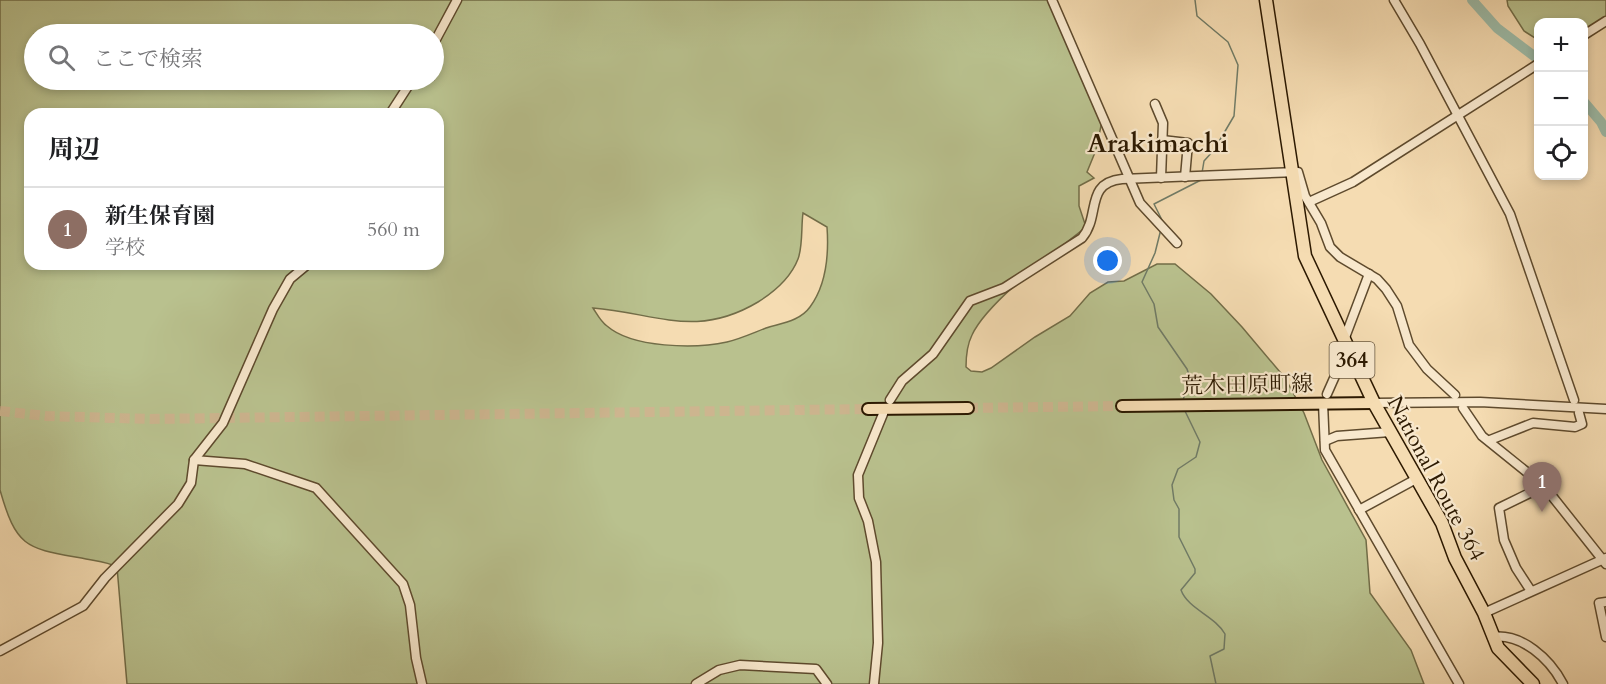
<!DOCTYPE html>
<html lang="ja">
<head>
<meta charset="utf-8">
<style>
	:root { --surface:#fff; --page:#f2f2f2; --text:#202124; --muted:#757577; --line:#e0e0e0; --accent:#8f2418 }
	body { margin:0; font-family:Cardo,"Noto Serif JP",serif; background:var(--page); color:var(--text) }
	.controls { position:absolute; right:18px; top:18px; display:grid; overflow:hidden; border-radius:12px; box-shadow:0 3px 9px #0003 }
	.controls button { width:54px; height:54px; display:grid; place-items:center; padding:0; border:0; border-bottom:2px solid var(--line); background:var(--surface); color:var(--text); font:30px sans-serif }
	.you { position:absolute; left:1108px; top:261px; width:21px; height:21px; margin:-15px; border:4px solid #fff; border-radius:50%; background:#1a73e8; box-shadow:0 0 0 9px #1a73e833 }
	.badge { display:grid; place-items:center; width:39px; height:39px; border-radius:50%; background:var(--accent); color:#fff; font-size:20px; font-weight:700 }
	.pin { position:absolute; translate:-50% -50px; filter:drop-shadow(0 2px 3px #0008) }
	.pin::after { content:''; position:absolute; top:32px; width:21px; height:18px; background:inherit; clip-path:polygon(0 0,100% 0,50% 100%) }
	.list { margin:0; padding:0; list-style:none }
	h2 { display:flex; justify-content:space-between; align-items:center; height:78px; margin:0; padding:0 24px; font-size:26px }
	h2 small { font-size:20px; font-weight:400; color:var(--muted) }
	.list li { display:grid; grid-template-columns:39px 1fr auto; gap:18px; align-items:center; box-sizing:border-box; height:84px; padding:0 24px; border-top:2px solid var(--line) }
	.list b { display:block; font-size:22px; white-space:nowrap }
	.list p { margin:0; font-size:20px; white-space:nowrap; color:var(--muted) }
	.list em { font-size:20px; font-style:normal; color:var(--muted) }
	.icon { flex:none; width:33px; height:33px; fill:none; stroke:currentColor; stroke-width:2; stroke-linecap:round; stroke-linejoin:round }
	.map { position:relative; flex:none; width:1606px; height:684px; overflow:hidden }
	.search { position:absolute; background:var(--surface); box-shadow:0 3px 9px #0003; left:24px; top:24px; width:420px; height:66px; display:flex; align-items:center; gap:15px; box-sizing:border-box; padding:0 21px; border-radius:33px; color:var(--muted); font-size:22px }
	.panel { position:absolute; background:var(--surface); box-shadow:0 3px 9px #0003; left:24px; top:108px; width:420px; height:162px; border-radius:18px }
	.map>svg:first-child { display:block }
	.green { fill:#b9c18e; stroke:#726d48; stroke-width:1.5; fill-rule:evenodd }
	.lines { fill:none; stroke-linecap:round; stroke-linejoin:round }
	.stream { stroke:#707b66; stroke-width:1.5 }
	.river { stroke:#9dbca9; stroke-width:10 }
	.major-tunnel { stroke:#cdb58f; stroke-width:10; stroke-dasharray:10 5; stroke-linecap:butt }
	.minor-casing { stroke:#5e4a2d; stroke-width:11 }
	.major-casing { stroke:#2c1901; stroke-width:14 }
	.highway-casing { stroke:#2c1901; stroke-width:15 }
	.minor { stroke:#f8e8cd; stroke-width:8 }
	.major { stroke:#f5dcb2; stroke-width:10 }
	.highway { stroke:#f5dcb2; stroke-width:12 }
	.labels { text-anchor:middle; stroke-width:4.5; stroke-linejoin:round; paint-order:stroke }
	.shield { fill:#f8e8cd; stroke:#69573e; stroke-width:1.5 }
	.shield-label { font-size:21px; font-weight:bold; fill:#2c1901 }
	.street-label { font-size:22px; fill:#2c1901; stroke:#f8e8cd }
	.quarter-label { font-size:26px; font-weight:bold; fill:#2c1901; stroke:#f8e8cd }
</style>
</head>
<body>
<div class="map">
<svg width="1606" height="684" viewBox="0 0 1606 684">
	<rect width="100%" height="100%" fill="#f5dcb2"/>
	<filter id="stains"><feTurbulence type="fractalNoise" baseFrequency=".00333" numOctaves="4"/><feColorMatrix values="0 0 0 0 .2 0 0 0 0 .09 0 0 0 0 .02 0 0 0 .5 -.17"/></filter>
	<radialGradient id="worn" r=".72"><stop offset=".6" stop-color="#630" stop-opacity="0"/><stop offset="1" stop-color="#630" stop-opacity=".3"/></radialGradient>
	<g class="green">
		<path d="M0,0H1049L1102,121L1096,150L1087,172L1094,178L1079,186V206L1086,227C1056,251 987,302 972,335C967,345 966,356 966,367L971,371L982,372L991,368L1035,337L1070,316L1090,293L1108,282L1124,281L1157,264H1175L1211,294L1242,327L1285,378L1304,413L1322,460L1366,540L1370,593L1411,650L1424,684H127L117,567C108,562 96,561 86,559C27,548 17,550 0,490ZM34,34H434V80H34ZM30,114H438V264H30ZM803,213L827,227C829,255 827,284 810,307C800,321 782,323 766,328C753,333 740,339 727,342C695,349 632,348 607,326C601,322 597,314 593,308C656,313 696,339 758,302C774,292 791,277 798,259C803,246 801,227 803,213Z"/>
		<path d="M1507,0H1606V17L1584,31V22H1538V40L1524,31L1508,6Z"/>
	</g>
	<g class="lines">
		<g class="stream">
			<path d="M1195,0L1197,16L1228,42L1238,65L1234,116L1214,150L1204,161L1202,173"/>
			<path d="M1163,222L1154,204L1201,180"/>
			<path d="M1161,229L1155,253L1142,282L1154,304L1158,327L1187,369L1189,375L1183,401"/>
			<path d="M1184,409L1200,442L1196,457L1178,469L1172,485L1174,500L1179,509V537L1195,569V573L1181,590C1188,609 1215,616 1225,634L1224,649L1210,656L1216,684"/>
		</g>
		<g class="river">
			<path d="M1472,0L1497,28L1538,59"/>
			<path d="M1584,102L1601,122L1606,132"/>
		</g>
		<g class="major-tunnel">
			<path d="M968,408L1122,406"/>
			<path d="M0,411L46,416L150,419L868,409"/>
		</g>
		<defs>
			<g id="minor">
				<path d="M1052,0L1140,203L1177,243"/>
				<path d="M1394,0L1420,44L1510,214L1574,400"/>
				<path d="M1584,35L1606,21"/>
				<path d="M434,43L457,0"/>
				<path d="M1155,104L1163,123L1161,178"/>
				<path d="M390,114L412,80"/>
				<path d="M1162,140L1188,143L1185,177"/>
				<path d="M1309,202L1353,182L1538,64"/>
				<path d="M1344,340L1369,274"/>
				<path d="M1327,394L1347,349"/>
				<path d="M890,400L902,381L933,354L970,301L1004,288L1082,238C1101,216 1084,183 1122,179L1298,172L1305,196L1321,223L1330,247L1340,257L1377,279L1386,289L1397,306L1409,345L1427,369L1455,395"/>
				<path d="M1323,403L1325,450L1459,684"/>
				<path d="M1374,403L1480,402L1606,409"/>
				<path d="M1463,408L1482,436L1544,486L1606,564"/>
				<path d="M1490,440L1533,423L1575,427L1582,424L1579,413"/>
				<path d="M1325,441L1337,436L1390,432"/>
				<path d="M194,460L245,464L316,488L403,584L410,605L416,658L422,684"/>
				<path d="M1359,510L1418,478"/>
				<path d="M1531,591L1516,568L1504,540L1499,508L1544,486"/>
				<path d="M1606,602L1599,603L1606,637"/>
				<path d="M1484,613L1606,558"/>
				<path d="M1492,637C1522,633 1550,659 1563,684"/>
				<path d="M0,651L83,606L105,578L178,504L191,483L194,460L223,423L273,309L290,279L308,264"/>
				<path d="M696,684L719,670L740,665L816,669L827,684"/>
				<path d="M874,684L878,643L876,562L868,521L859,498L858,475L883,414"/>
			</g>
			<g id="major">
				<path d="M1122,406L1374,403"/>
				<path d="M868,409L968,408"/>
			</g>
			<path id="highway" d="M1266,0L1305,256L1374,403L1442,523L1455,558L1484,613L1498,648L1533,684"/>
		</defs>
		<use href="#minor" class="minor-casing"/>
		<use href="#major" class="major-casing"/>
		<use href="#highway" class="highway-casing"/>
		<use href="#minor" class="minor"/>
		<use href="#major" class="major"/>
		<use href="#highway" class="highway"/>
	</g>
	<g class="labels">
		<rect class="shield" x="1329.5" y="342" width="45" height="36" rx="4.5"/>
		<g class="shield-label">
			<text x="1352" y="367">364</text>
		</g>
		<g class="street-label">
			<text transform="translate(1247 384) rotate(-1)" y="8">荒木田原町線</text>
			<text transform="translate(1437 478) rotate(62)" y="8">National Route 364</text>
		</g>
		<g class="quarter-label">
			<text x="1158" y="152">Arakimachi</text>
		</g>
	</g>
	<rect width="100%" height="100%" filter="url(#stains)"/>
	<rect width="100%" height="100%" fill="url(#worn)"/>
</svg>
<div class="controls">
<button>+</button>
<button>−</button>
<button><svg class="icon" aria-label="locate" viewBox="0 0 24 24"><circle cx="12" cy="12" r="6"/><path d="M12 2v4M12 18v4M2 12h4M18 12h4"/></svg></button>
</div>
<div class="you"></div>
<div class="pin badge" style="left:1542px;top:512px;background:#8d6e63">1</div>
<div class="search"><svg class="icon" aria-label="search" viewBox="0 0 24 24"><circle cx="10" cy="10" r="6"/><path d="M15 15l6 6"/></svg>ここで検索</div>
<section class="panel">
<h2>周辺<small></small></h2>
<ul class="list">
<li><span class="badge" style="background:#8d6e63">1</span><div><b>新生保育園</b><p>学校</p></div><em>560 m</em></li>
</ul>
</section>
</div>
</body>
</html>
